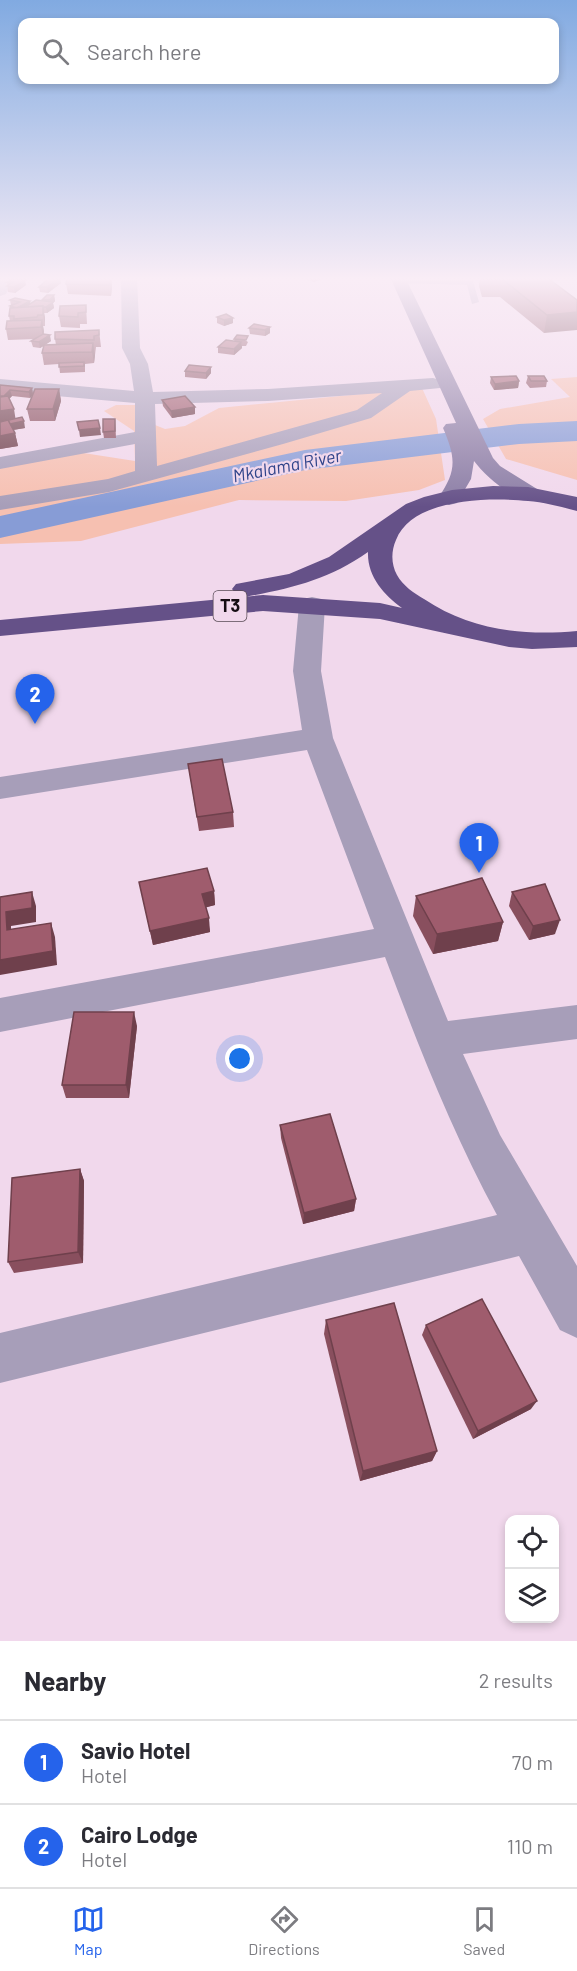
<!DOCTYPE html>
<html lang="en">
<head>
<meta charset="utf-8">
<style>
	:root { --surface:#fff; --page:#f2f2f3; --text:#2b2b33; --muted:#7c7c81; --line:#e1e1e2; --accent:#2563eb }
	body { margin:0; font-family:Barlow,sans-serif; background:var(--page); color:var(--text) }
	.controls { position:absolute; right:18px; bottom:18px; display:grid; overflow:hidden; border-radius:12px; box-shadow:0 3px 9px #0003 }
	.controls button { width:54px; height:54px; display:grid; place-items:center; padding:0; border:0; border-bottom:2px solid var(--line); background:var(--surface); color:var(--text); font:30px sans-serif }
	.you { position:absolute; left:240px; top:1059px; width:21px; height:21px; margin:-15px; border:4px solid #fff; border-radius:50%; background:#1a73e8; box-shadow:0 0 0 9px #1a73e833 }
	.badge { display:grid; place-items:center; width:39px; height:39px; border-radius:50%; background:var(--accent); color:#fff; font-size:20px; font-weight:700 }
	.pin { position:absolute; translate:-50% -50px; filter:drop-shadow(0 2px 3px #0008) }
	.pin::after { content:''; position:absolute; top:32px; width:21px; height:18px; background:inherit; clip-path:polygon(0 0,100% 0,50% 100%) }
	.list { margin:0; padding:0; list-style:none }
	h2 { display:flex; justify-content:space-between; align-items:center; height:78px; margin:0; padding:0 24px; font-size:26px }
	h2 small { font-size:20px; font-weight:400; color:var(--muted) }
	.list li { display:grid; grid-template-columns:39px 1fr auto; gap:18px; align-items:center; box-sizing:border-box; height:84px; padding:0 24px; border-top:2px solid var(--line) }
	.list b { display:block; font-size:22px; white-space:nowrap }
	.list p { margin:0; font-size:20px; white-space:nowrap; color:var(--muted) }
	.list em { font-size:20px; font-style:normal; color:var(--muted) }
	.icon { flex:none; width:33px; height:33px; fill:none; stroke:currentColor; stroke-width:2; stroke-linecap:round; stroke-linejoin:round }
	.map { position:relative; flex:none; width:577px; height:1641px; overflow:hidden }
	.search { position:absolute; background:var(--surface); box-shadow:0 3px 9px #0003; left:18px; right:18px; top:18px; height:66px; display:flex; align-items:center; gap:15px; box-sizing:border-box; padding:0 21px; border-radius:12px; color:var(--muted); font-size:22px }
	.sheet { height:246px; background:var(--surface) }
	nav { display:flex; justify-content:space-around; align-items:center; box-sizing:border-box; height:84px; border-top:2px solid var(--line); background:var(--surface); font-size:16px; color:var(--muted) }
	nav a { display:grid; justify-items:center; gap:3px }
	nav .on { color:var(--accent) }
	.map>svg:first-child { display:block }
	.green { fill:#f6c0b1 }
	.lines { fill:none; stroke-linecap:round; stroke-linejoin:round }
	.river { fill:#879cd6; fill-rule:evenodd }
	.lane { fill:#a79eb9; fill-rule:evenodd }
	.street { fill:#a79eb9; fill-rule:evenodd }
	.secondary { fill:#8b7da5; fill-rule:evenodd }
	.highway { fill:#655188; fill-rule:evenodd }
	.wall { fill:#894f5e }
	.shaded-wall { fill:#6f404c }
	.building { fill:#9f5c6d; stroke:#6f404c; stroke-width:1.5 }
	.labels { text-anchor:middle; stroke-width:4.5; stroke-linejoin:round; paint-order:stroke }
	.far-water-label { font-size:18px; font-style:italic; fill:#30448a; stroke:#f1d8ec }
	.shield { fill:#f1d8ec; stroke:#574a54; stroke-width:1.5 }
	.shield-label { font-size:18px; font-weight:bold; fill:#150d13 }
</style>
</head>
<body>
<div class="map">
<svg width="577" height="1641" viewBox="0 0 577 1641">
	<rect width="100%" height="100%" fill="#f1d8ec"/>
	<g class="green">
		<path d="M577,377V480L506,459L483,419L500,409L570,397L551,379Z"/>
		<path d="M422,388L436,419L445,480L419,490L346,501L239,500L81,541L0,544V468L77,452L135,461L134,431L104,411L116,405H146L145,421L165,429L185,426L219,408Z"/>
	</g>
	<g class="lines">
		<path class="river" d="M577,421V441L519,444L305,470L0,538V516L305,450L519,424Z"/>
		<path class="lane" d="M399,279L473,281L479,302L472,304L467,285L396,283V279Z"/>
		<g class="street">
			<path d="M15,277L6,294L0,296V277Z"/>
			<path d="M121,277H137L140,348L148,364L153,392L268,389L433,378L440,380L442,384L440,388L410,391L371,418L283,444L109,492L0,510V496L108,479L135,471V444L0,469V457L135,432V403L0,391V379L134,391L130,364L122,348ZM382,393L357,410L157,466L155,404L268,401Z"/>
			<path d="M312,597L321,599L325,605L321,671L333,738L448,1021L577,1005V1039L463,1054L500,1135L577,1266V1338L560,1330L519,1256L0,1383V1333L497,1215C452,1132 418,1045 385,957L0,1032V998L374,929L307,750L0,799V777L302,730L293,671L299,605L303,599Z"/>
		</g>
		<path class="secondary" d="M390,277H405L493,458L500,466L537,489L540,494L537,499C516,504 486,477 474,461L471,479L457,503L449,505L441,503L438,498C457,471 456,458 443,428L446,424L456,423Z"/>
		<path class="highway" d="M493,486L528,487L577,497V511C561,507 544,502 528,501C490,497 412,498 396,540C391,551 391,564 397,575C403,586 414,593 424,599C470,630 523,636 577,631V647L532,649L509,647L380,619L263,611L0,636V620L263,595L380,603L402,608C384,595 367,576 368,552C328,580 292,588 245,597L236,594L232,589L236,584L289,574L329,557L406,504L424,497L452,490Z"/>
	</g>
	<g class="wall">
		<path d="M111,277L112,287L111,296L68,294L66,284Z"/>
		<path d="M305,277H326L314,282L305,279Z"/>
		<path d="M480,277H554L551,281L577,300L544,333L500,297H482L479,286Z"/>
		<path d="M12,279L26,285L15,293L8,292L7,282Z"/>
		<path d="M61,283L48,293L40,292L39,287Z"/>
		<path d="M54,295L55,301L53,303L54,308L47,313H44L45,326H43L44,334L51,341L45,345H56L55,339L99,330L101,347H96L94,363L85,364V372L60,373L59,364L44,365L42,353L44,346L40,348L33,347L31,341L35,339L8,340L6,329L10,321L9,316L10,306L11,305L10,300L31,303L42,301V300Z"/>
		<path d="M86,305L87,324H80V328L61,327L59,316Z"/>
		<path d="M217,317L233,323L224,326L217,323Z"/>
		<path d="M270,327V333L265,336L250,334L249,328Z"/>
		<path d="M237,335L248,342L246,346H242V348L234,355L218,353V347L234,341Z"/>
		<path d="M211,367V373L206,379L185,377V371Z"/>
		<path d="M528,376L547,381L546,387L530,388L526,383Z"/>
		<path d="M491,377L519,381L518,388L494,390L490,383Z"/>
		<path d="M0,385L32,388L33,394L59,389L61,401L55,421H30L27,409L33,395L30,398L12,396L9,399L15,418L25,428L13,430L15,433L18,446L0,449Z"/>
		<path d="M162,400L195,414L172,418L163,406Z"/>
		<path d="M115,419L116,438H104L103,432Z"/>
		<path d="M188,764L233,812L234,827L199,831Z"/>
		<path d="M139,882L214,891L215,905L206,907L210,932L153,945Z"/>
		<path d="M512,892L555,934L529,940L509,906Z"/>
		<path d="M416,896L503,922L498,941L433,954L413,916Z"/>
		<path d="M137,1026L129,1098H66L62,1085Z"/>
		<path d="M280,1125L356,1199L354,1211L303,1224L281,1138Z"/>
		<path d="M80,1169L84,1181L83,1263L14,1273L8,1262Z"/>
		<path d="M326,1320L437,1451L432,1461L360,1481L324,1334Z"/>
		<path d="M426,1325L531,1409L473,1439L422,1335Z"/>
	</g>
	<g class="shaded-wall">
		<path d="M60,277L61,283L48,293L47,287Z"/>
		<path d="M111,277L112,287L111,296L110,285Z"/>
		<path d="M314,277H326L314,282Z"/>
		<path d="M543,277H554L540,293Z"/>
		<path d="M25,280L26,285L15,293L14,287Z"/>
		<path d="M54,295L55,301L53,303L54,308L47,313L46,307L50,304V300Z"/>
		<path d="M30,301L31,306L17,308Z"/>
		<path d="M43,306L45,317V326L43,315Z"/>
		<path d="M577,312V330L544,333L547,315Z"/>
		<path d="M233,318V323L224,326V320Z"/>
		<path d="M42,320L44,331L43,338L41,327Z"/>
		<path d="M270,327V333L265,336V330Z"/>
		<path d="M50,335L51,341L40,348L39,342Z"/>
		<path d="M241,342L242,348L234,355V349Z"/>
		<path d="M93,343L95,355L94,363L92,352Z"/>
		<path d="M211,367V373L206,379V373Z"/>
		<path d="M519,381L518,388L494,390L495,384Z"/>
		<path d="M32,388L33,395L30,398L29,392Z"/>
		<path d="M59,389L61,401L55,421L53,409Z"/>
		<path d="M10,390L12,396L6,402L4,396Z"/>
		<path d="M195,407V414L172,418L171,411Z"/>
		<path d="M14,409L16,422L0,424V411Z"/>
		<path d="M24,421L25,428L0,432V425Z"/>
		<path d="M100,428L101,435L80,437L79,430Z"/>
		<path d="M15,433L18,446L0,449V436Z"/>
		<path d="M214,891L215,905L204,908L202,894Z"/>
		<path d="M32,892L36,906V922L11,926V944L7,930L6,912Z"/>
		<path d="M209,918L210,932L153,945L150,931Z"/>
		<path d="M560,920L555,934L529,940L533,926Z"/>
		<path d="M503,922L498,941L433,954L437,934Z"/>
		<path d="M51,923L55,937L57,965L0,975V960Z"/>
		<path d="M134,1012L137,1026L129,1098L126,1085Z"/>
		<path d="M80,1169L84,1181L83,1263L78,1252Z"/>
		<path d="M356,1199L354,1211L303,1224L304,1213Z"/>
		<path d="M537,1401L531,1409L473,1439L478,1431Z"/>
		<path d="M437,1451L432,1461L360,1481L363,1471Z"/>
	</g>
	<g class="building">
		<path d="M50,277H59L47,287H39Z"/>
		<path d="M111,277L110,285L66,284L67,278Z"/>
		<path d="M484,277H546L577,300V312L547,315L502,279H484Z"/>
		<path d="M12,279L25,280L14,287L7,286L13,282H7Z"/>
		<path d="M47,295H54L50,300H42Z"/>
		<path d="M15,298L30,301L17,308L10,306L20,302L10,300Z"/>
		<path d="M36,300L53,302L46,307H43V306L25,307Z"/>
		<path d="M86,305V312L78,313V317L59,316L60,306Z"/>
		<path d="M43,306V315H38L37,317L14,319V316H9L10,308Z"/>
		<path d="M226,314L233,318L224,320L217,317Z"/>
		<path d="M42,320L41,327L6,329L7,321Z"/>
		<path d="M254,324L270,327L265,330L249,328Z"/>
		<path d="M99,330V335L94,336V340L55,339V332Z"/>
		<path d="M43,334L50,335L39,342L31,341Z"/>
		<path d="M237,335L248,336L246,340L234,339Z"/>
		<path d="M226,340L241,342L234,349L218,347Z"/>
		<path d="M93,343L92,352L42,353L44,345Z"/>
		<path d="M84,362V366L59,367V363Z"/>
		<path d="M189,365L211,367L206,373L185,371Z"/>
		<path d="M516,376L519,381L495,384L491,377Z"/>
		<path d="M528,376H544L547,381H531Z"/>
		<path d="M0,385L32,388L29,392L10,390L4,396H0Z"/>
		<path d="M35,389H59L53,409H27Z"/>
		<path d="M8,396L14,409L0,411V397Z"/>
		<path d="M185,396L195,407L171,411L162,400Z"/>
		<path d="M22,417L24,421L10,424L8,420L0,422Z"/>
		<path d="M103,419H115V431L103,432Z"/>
		<path d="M8,420L15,433L0,436V422Z"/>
		<path d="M98,420L100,428L79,430L77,422Z"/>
		<path d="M222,759L233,812L197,817L188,764Z"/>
		<path d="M207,868L214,891L202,894L209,918L150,931L139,882Z"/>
		<path d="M482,878L503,922L437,934L416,896Z"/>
		<path d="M545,884L560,920L533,926L512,892Z"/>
		<path d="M32,892V908L6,912L7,930L51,923L53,951L0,960V897Z"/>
		<path d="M74,1012H134L126,1085H62Z"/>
		<path d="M330,1114L356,1199L304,1213L280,1125Z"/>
		<path d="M80,1169L78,1252L8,1262L12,1178Z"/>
		<path d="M482,1299L537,1401L478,1431L426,1325Z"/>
		<path d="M394,1303L437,1451L363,1471L326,1320Z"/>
	</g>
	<linearGradient id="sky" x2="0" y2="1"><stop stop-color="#81aae1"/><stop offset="0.55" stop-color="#f9edf6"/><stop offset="1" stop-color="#f9edf6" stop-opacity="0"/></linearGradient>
	<rect width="577" height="507" fill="url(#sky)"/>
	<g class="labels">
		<g class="far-water-label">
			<text transform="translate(287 466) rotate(-11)" y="6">Mkalama River</text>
		</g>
		<rect class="shield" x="213.5" y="591" width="33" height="30" rx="4.5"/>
		<g class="shield-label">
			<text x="230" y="612">T3</text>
		</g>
	</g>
</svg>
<div class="controls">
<button><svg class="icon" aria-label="locate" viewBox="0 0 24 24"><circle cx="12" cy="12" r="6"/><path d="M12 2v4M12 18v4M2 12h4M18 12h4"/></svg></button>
<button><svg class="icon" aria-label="layers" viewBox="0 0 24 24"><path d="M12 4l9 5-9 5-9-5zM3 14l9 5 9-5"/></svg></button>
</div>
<div class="you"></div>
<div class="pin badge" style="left:479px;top:873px">1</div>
<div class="pin badge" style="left:35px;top:724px">2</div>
<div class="search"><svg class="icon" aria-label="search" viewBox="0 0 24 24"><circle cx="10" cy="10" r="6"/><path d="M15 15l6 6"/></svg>Search here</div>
</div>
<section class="sheet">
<h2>Nearby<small>2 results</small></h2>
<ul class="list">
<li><span class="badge">1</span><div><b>Savio Hotel</b><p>Hotel</p></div><em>70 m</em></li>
<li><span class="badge">2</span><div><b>Cairo Lodge</b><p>Hotel</p></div><em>110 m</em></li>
</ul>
</section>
<nav>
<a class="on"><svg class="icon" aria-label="map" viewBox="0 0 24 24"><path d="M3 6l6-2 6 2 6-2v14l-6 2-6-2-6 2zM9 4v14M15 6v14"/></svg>Map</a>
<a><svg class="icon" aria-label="directions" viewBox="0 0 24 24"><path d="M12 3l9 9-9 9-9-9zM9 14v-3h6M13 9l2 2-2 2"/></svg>Directions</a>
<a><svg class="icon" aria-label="saved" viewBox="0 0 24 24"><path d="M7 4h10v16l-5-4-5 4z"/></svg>Saved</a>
</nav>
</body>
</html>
